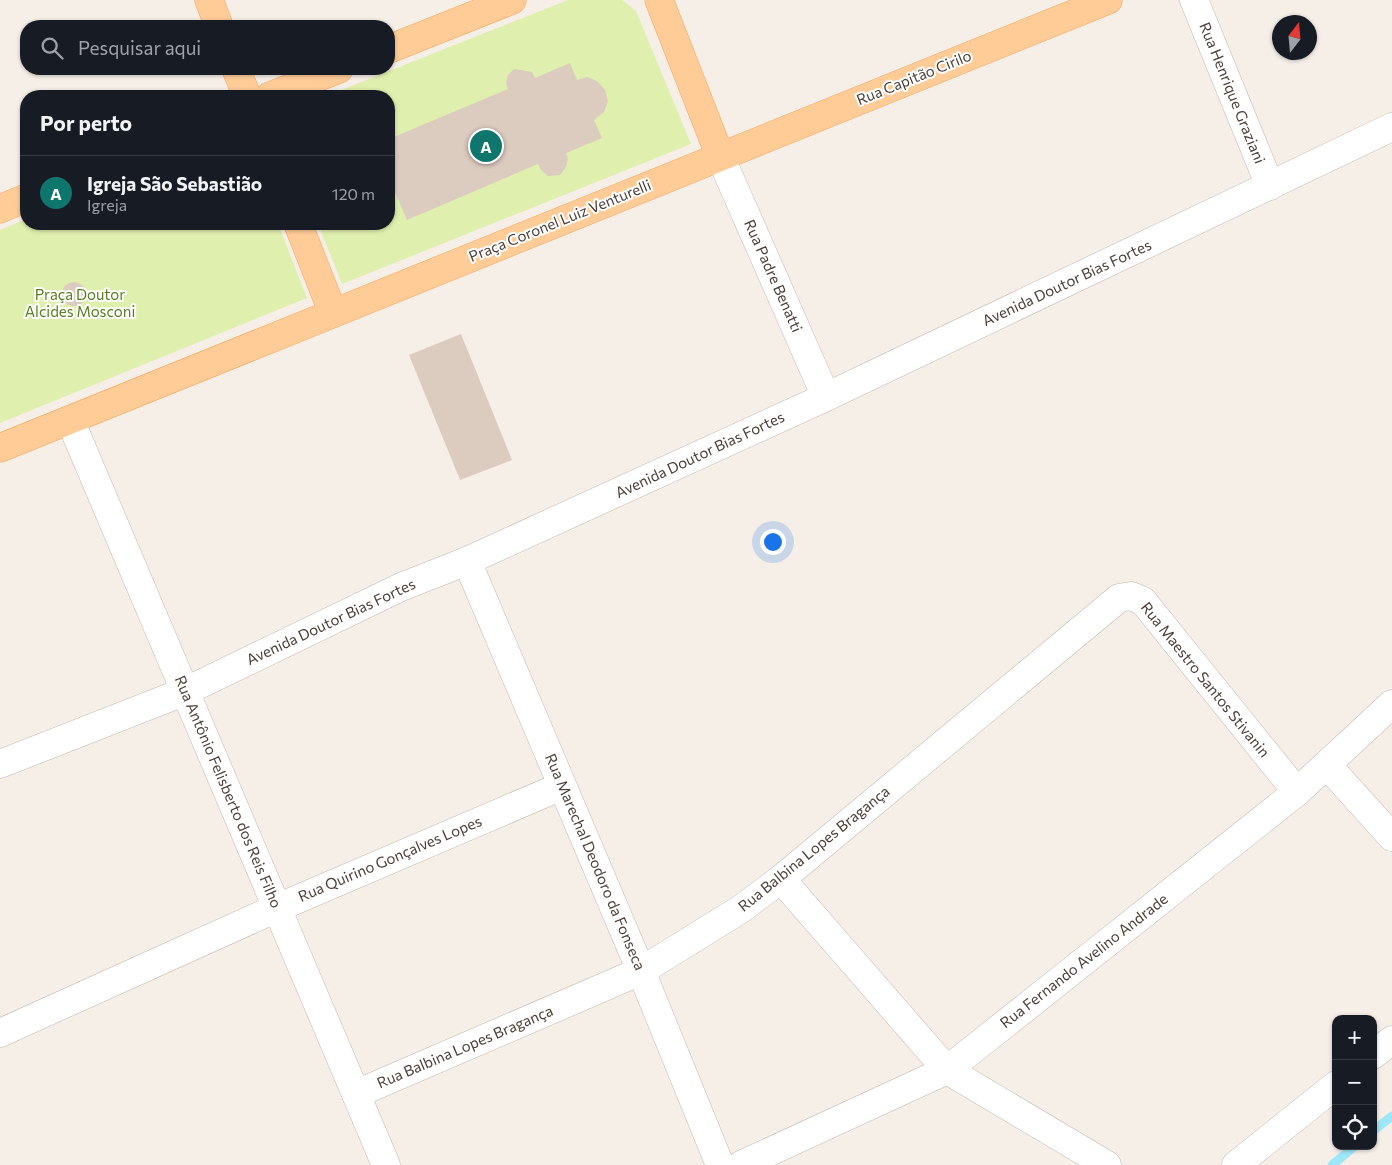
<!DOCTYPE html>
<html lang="pt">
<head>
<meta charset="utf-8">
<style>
	:root { --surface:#171b24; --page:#20242c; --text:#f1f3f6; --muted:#9ea1a6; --line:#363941; --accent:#0f766e }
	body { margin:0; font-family:Commissioner,sans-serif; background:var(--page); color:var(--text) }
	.controls { position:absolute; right:15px; bottom:15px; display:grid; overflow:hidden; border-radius:10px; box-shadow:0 1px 4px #0004 }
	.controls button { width:45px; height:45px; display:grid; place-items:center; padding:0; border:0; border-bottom:1px solid var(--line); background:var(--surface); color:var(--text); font:25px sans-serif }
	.compass { position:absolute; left:1272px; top:15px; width:45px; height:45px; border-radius:50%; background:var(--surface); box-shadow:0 1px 4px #0004; rotate:16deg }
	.you { position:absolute; left:772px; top:541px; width:18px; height:18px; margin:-12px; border:4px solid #fff; border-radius:50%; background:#1a73e8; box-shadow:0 0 0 8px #1a73e833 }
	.badge { display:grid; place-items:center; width:32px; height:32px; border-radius:50%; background:var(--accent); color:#fff; font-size:16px; font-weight:700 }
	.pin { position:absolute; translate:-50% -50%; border:2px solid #fff; box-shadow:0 1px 5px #0006 }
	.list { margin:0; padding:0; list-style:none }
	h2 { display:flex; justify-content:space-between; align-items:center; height:65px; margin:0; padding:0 20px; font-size:21px }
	h2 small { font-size:16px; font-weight:400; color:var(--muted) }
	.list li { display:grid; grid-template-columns:32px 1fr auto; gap:15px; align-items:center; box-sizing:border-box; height:75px; padding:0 20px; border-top:1px solid var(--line) }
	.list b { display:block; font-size:19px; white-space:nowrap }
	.list p { margin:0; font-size:16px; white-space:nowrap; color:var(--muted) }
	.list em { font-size:16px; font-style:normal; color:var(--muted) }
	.icon { flex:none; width:28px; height:28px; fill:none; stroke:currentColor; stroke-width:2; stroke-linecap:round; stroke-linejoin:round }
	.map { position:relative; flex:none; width:1392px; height:1165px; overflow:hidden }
	.search { position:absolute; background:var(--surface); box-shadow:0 1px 4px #0004; left:20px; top:20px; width:375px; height:55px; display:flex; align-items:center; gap:12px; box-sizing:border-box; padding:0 18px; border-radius:20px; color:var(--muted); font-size:19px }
	.panel { position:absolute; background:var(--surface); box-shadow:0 1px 4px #0004; left:20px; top:90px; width:375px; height:140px; border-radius:20px }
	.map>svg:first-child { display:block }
	.green { fill:#dfefad }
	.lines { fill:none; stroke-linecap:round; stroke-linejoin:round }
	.stream { stroke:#9ee7f9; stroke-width:9 }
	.building { fill:#dccbbf }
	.minor-casing { stroke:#c6b7ad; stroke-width:29 }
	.major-casing { stroke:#f2a45a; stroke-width:29 }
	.minor { stroke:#fff; stroke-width:28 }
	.major { stroke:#ffcc98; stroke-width:28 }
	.labels { text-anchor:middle; stroke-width:4; stroke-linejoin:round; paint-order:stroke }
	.street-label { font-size:15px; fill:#4b3e36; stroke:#fff }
	.park-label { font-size:15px; fill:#587e20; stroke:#fff }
</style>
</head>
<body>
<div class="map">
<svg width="1392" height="1165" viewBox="0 0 1392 1165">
	<rect width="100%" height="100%" fill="#f6efe8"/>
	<g class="green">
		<path d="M568,0H622L636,11L691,144L342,284L318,224H389V96H326Z"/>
		<path d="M26,219V224H278L307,298L0,423V230Z"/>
	</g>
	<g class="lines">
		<g class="stream">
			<path d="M1373,1131L1392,1116"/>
			<path d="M1332,1165L1355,1146"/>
		</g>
	</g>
	<g class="building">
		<path d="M570,63L577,80L587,77L597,81L605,90L608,101L604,112L594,120L602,138L566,153L568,159L566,167L560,175L548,176L541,170L538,164L407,220L389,178V139L508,89L506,83L508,75L514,69L532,72L535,78Z"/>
		<circle cx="74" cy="294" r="12"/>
		<path d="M461,334L512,460L460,480L409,355Z"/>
	</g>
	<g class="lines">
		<defs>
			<g id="minor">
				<path d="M1194,0L1270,186"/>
				<path d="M720,156L826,397"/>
				<path d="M70,420L386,1165"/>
				<path d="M467,561L641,971L720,1165"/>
				<path d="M0,764L186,691L401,587L467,561L826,397L1392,127"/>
				<path d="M1327,765L1392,837"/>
				<path d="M781,879L947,1070L1107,1165"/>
				<path d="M0,1033L277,908L562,786"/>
				<path d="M1373,1055L1392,1040"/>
				<path d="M356,1094L641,971L741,909L781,879L1119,598L1131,596L1143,601L1297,792"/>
				<path d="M741,1165L947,1070L1297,792L1392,704"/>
				<path d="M1236,1165L1336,1085"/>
			</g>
			<g id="major">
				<path d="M209,0L219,26"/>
				<path d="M659,0L720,156"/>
				<path d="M389,49L512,0"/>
				<path d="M236,69L247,96"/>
				<path d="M270,96L339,69"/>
				<path d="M0,209L26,198"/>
				<path d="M298,224L333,313"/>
				<path d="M0,448L1108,0"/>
			</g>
		</defs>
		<use href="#minor" class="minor-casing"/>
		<use href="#major" class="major-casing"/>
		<use href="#minor" class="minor"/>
		<use href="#major" class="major"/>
	</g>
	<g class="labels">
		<g class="street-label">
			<text transform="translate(914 78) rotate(-22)" y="5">Rua Capitão Cirilo</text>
			<text transform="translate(1232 93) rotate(68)" y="5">Rua Henrique Graziani</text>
			<text transform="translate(560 221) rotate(-22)" y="5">Praça Coronel Luiz Venturelli</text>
			<text transform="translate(773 276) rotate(66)" y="5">Rua Padre Benatti</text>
			<text transform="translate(1067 283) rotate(-25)" y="5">Avenida Doutor Bias Fortes</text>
			<text transform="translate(700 455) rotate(-25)" y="5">Avenida Doutor Bias Fortes</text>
			<text transform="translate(331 622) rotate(-25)" y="5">Avenida Doutor Bias Fortes</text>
			<text transform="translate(1205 680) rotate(51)" y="5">Rua Maestro Santos Stivanin</text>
			<text transform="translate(228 792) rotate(67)" y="5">Rua Antônio Felisberto dos Reis Filho</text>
			<text transform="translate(814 849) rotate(-39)" y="5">Rua Balbina Lopes Bragança</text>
			<text transform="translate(390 859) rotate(-23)" y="5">Rua Quirino Gonçalves Lopes</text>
			<text transform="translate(595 862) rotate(67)" y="5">Rua Marechal Deodoro da Fonseca</text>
			<text transform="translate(1084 961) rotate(-38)" y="5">Rua Fernando Avelino Andrade</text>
			<text transform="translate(465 1047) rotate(-23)" y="5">Rua Balbina Lopes Bragança</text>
		</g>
		<g class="park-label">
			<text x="80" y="300">Praça Doutor<tspan x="80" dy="17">Alcides Mosconi</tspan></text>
		</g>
	</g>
</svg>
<div class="controls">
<button>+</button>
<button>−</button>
<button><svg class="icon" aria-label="locate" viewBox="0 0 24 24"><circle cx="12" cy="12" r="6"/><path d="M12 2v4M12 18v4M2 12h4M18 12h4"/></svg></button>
</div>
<svg class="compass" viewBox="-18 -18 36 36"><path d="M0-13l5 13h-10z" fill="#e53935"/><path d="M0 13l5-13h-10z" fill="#9ea1a6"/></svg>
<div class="you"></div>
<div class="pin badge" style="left:486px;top:146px">A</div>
<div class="search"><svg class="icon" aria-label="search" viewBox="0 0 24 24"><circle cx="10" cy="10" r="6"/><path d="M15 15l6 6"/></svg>Pesquisar aqui</div>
<section class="panel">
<h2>Por perto<small></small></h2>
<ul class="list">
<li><span class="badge">A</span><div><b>Igreja São Sebastião</b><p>Igreja</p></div><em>120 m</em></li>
</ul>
</section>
</div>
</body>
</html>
